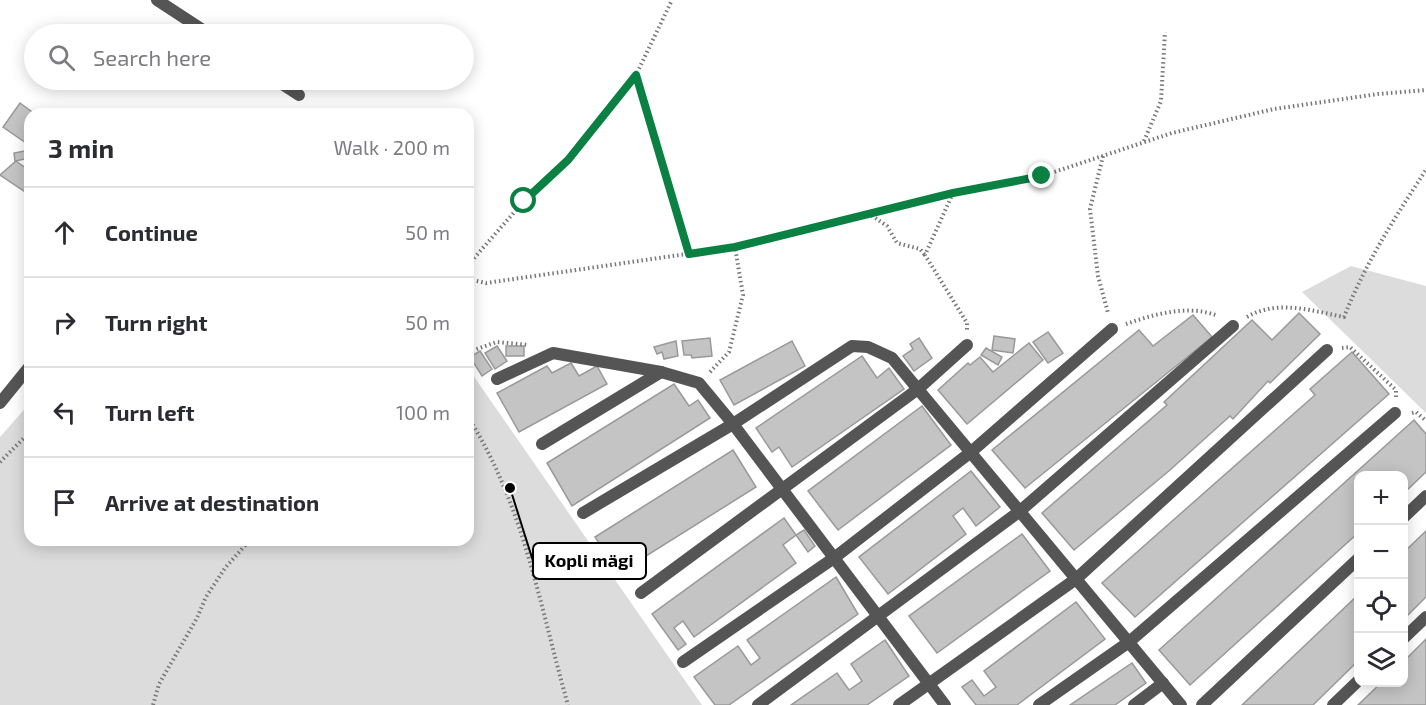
<!DOCTYPE html>
<html lang="en">
<head>
<meta charset="utf-8">
<style>
	:root { --surface:#fff; --page:#f2f2f3; --text:#2b2b33; --muted:#7c7c81; --line:#e1e1e2 }
	body { margin:0; font-family:"Exo 2",sans-serif; background:var(--page); color:var(--text) }
	.controls { position:absolute; right:18px; bottom:18px; display:grid; overflow:hidden; border-radius:12px; box-shadow:0 3px 15px #0003 }
	.controls button { width:54px; height:54px; display:grid; place-items:center; padding:0; border:0; border-bottom:2px solid var(--line); background:var(--surface); color:var(--text); font:30px sans-serif }
	.stop { position:absolute; width:18px; height:18px; margin:-14px; border:4px solid #0b8043; border-radius:50%; background:#fff }
	.stop.end { background:#0b8043; border-color:#fff; box-shadow:0 2px 6px #0008 }
	.list { margin:0; padding:0; list-style:none }
	h2 { display:flex; justify-content:space-between; align-items:center; height:78px; margin:0; padding:0 24px; font-size:26px }
	h2 small { font-size:20px; font-weight:400; color:var(--muted) }
	.list li { display:grid; grid-template-columns:39px 1fr auto; gap:18px; align-items:center; box-sizing:border-box; height:90px; padding:0 24px; border-top:2px solid var(--line) }
	.list b { display:block; font-size:22px; white-space:nowrap }
	.list em { font-size:20px; font-style:normal; color:var(--muted) }
	.icon { flex:none; width:33px; height:33px; fill:none; stroke:currentColor; stroke-width:2; stroke-linecap:round; stroke-linejoin:round }
	.map { position:relative; flex:none; width:1426px; height:705px; overflow:hidden }
	.search { position:absolute; background:var(--surface); box-shadow:0 3px 15px #0003; left:24px; top:24px; width:450px; height:66px; display:flex; align-items:center; gap:15px; box-sizing:border-box; padding:0 21px; border-radius:33px; color:var(--muted); font-size:22px }
	.panel { position:absolute; background:var(--surface); box-shadow:0 3px 15px #0003; left:24px; top:108px; width:450px; height:438px; border-radius:18px }
	.map>svg:first-child { display:block }
	.green { fill:#dcdcdc }
	.building { fill:#c4c4c4; stroke:#999; stroke-width:1.5 }
	.lines { fill:none; stroke-linecap:round; stroke-linejoin:round }
	.path { stroke:#777; stroke-width:4; stroke-dasharray:1.5 3; stroke-linecap:butt }
	.service { stroke:#555; stroke-width:12 }
	.route { stroke:#0b8043; stroke-width:8 }
	.leader { fill:none; stroke:#000; stroke-width:2 }
	.callout-dot { fill:#000; stroke:#fff; stroke-width:2 }
	.callout { fill:#fff; stroke:#000; stroke-width:2 }
	.callout-label { font-size:18px; text-anchor:middle; font-weight:bold; fill:#000 }
</style>
</head>
<body>
<div class="map">
<svg width="1426" height="705" viewBox="0 0 1426 705">
	<rect width="100%" height="100%" fill="#fff"/>
	<g class="green">
		<path d="M1351,266L1426,286V413L1302,292Z"/>
		<path d="M468,368L702,705H0V437L30,403V540H468Z"/>
	</g>
	<g class="building">
		<path d="M20,103L35,114H30V137L26,143L3,127Z"/>
		<path d="M30,150V158L15,161L14,153Z"/>
		<path d="M16,161L30,171V195L0,175Z"/>
		<path d="M1299,313L1320,334L1270,383L1268,381L1233,419L1230,416L1170,470L1074,550L1042,513L1167,405L1164,402L1252,320L1272,340Z"/>
		<path d="M1193,315L1212,337L1025,488L992,450L1139,330L1153,346Z"/>
		<path d="M1048,332L1063,353L1048,363L1033,342Z"/>
		<path d="M994,336L1015,339L1013,353L992,350Z"/>
		<path d="M710,338L712,356L692,358L691,355H684L682,341Z"/>
		<path d="M919,338L932,358L914,371L903,356L913,349L910,344Z"/>
		<path d="M676,341L678,356L664,359L662,352L657,354L654,347Z"/>
		<path d="M792,341L805,366L734,405L720,380Z"/>
		<path d="M1029,343L1043,360L967,424L938,390L968,363L970,365L980,357L993,372Z"/>
		<path d="M497,346L507,361L495,369L485,353Z"/>
		<rect x="506" y="346" width="18" height="10"/>
		<path d="M986,348L1002,357L998,365L981,355Z"/>
		<path d="M480,351L492,369L482,376L470,357Z"/>
		<path d="M1352,352L1389,394L1135,617L1102,583L1315,395L1310,389Z"/>
		<path d="M862,356L877,378L889,368L904,389L792,467L779,447L772,452L756,428Z"/>
		<path d="M571,363L579,376L597,366L607,384L519,432L497,393L547,366L552,373Z"/>
		<path d="M674,384L689,406L698,400L710,418L572,506L547,463Z"/>
		<path d="M922,406L951,445L838,530L808,491Z"/>
		<path d="M1414,420L1426,434V472L1404,493V476H1358V533L1190,685L1159,650Z"/>
		<path d="M733,450L756,487L619,573L595,537Z"/>
		<path d="M971,471L1000,507L976,526L963,508L953,516L966,534L888,594L859,557Z"/>
		<path d="M784,518L796,535L783,545L796,563L694,637L683,621L674,628L686,644L678,650L652,614Z"/>
		<path d="M804,530L815,546L808,552L796,535Z"/>
		<path d="M1426,531V597L1404,619V552Z"/>
		<path d="M1022,534L1050,571L937,653L909,616Z"/>
		<path d="M836,577L858,614L729,705H715L694,677L738,646L751,665L760,658L747,640Z"/>
		<path d="M1358,595V661L1313,705H1242Z"/>
		<path d="M1076,602L1105,639L1017,705H976L962,687L972,680L984,696L996,687L984,671Z"/>
		<path d="M1426,639V705H1358L1382,682H1404V661Z"/>
		<path d="M885,640L909,676L867,705H791L837,673L849,690L862,681L851,664Z"/>
		<path d="M1132,663L1146,683L1115,705H1070Z"/>
	</g>
	<g class="lines">
		<g class="path">
			<path d="M636,75L689,254"/>
			<path d="M1144,141L1161,101L1165,32"/>
			<path d="M1103,156L1090,209L1098,276L1108,313"/>
			<path d="M953,193L925,255L967,323V330"/>
			<path d="M868,213L887,226L897,243L920,249L925,255"/>
			<path d="M468,265L524,201L568,160L636,75L672,0"/>
			<path d="M468,279L486,283L735,247L953,193L1042,176L1172,133L1274,109L1378,94L1426,90"/>
			<path d="M1247,317C1278,299 1312,311 1344,317C1365,264 1395,217 1426,170"/>
			<path d="M1126,324C1155,314 1189,304 1218,316"/>
			<path d="M1342,348L1350,347L1396,390V399"/>
			<path d="M468,352L497,342L529,345"/>
			<path d="M710,372L729,352L743,295L735,247"/>
			<path d="M1412,413L1416,412L1426,421"/>
			<path d="M468,417C524,505 540,607 568,705"/>
			<path d="M0,462L30,432"/>
			<path d="M153,705L159,684L197,618L206,597L225,568L250,540"/>
		</g>
		<g class="service">
			<path d="M157,0L209,34"/>
			<path d="M276,80L299,95"/>
			<path d="M497,379L553,353L661,372"/>
			<path d="M0,403L30,366"/>
			<path d="M542,444L661,372L699,383L733,424L945,705"/>
			<path d="M583,513L733,424L852,346L868,347L892,358L1181,705"/>
			<path d="M1404,517L1426,496"/>
			<path d="M641,593L918,389L967,345"/>
			<path d="M1404,638L1426,617"/>
			<path d="M683,662L834,558L971,452L1112,329"/>
			<path d="M758,705L1020,511L1233,326"/>
			<path d="M899,705L1076,579L1327,350"/>
			<path d="M1039,705L1129,642L1395,413"/>
			<path d="M1134,705L1163,683"/>
			<path d="M1202,705L1358,559"/>
			<path d="M1333,705L1358,681"/>
		</g>
	</g>
	<g class="lines">
		<path class="route" d="M524,201L568,160L636,75L689,254L735,247L953,193L1042,176"/>
	</g>
	<path class="leader" d="M510 488L533 561"/>
	<circle class="callout-dot" cx="510" cy="488" r="6"/>
	<rect class="callout" x="533" y="543" width="113" height="36" rx="6"/>
	<g class="callout-label">
		<text x="589" y="567">Kopli mägi</text>
	</g>
</svg>
<div class="controls">
<button>+</button>
<button>−</button>
<button><svg class="icon" aria-label="locate" viewBox="0 0 24 24"><circle cx="12" cy="12" r="6"/><path d="M12 2v4M12 18v4M2 12h4M18 12h4"/></svg></button>
<button><svg class="icon" aria-label="layers" viewBox="0 0 24 24"><path d="M12 4l9 5-9 5-9-5zM3 14l9 5 9-5"/></svg></button>
</div>
<div class="stop" style="left:524px;top:201px"></div>
<div class="stop end" style="left:1042px;top:176px"></div>
<div class="search"><svg class="icon" aria-label="search" viewBox="0 0 24 24"><circle cx="10" cy="10" r="6"/><path d="M15 15l6 6"/></svg>Search here</div>
<section class="panel">
<h2>3 min<small>Walk · 200 m</small></h2>
<ul class="list">
<li><svg class="icon" aria-label="ahead" viewBox="0 0 24 24"><path d="M12 20V5M6 11l6-6 6 6"/></svg><div><b>Continue</b></div><em>50 m</em></li>
<li><svg class="icon" aria-label="right" viewBox="0 0 24 24"><path d="M7 20v-9h11M14 6l5 5-5 5"/></svg><div><b>Turn right</b></div><em>50 m</em></li>
<li><svg class="icon" aria-label="left" viewBox="0 0 24 24"><path d="M17 20v-9H6M10 6l-5 5 5 5"/></svg><div><b>Turn left</b></div><em>100 m</em></li>
<li><svg class="icon" aria-label="arrive" viewBox="0 0 24 24"><path d="M6 21V4h12l-3 4 3 4H6"/></svg><div><b>Arrive at destination</b></div></li>
</ul>
</section>
</div>
</body>
</html>
